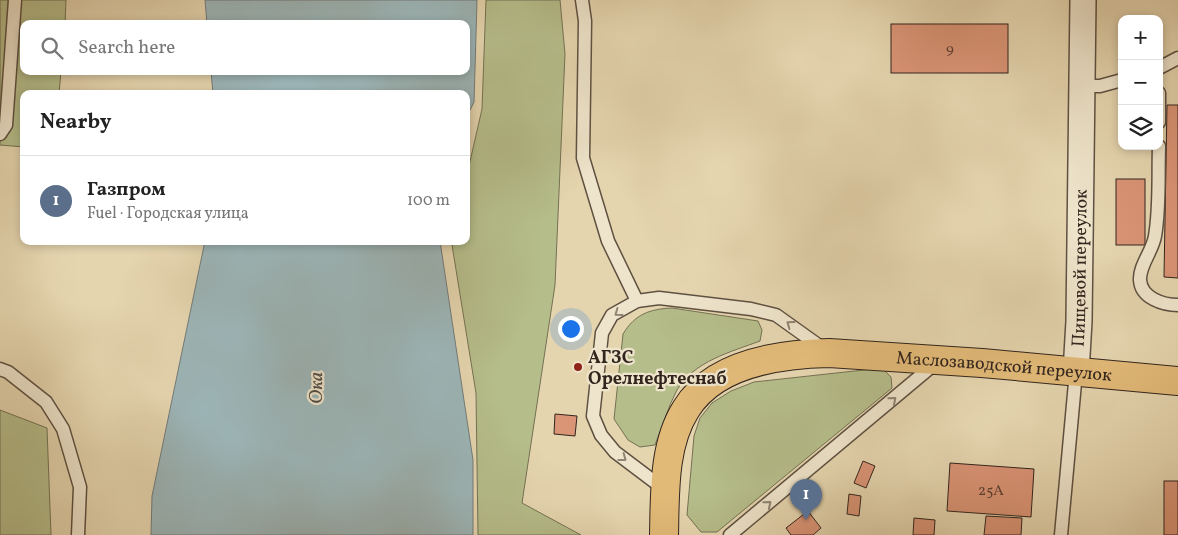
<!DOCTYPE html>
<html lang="en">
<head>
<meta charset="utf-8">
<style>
	:root { --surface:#fff; --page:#f6f6f6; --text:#222; --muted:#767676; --line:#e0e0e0; --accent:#d93025 }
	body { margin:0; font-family:Vollkorn,serif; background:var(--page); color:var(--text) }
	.controls { position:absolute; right:15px; top:15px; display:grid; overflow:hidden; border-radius:10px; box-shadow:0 2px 8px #0003 }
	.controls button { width:45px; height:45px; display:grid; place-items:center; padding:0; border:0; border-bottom:1px solid var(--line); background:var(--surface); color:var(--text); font:25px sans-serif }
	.you { position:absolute; left:570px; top:328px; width:18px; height:18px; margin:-12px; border:4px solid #fff; border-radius:50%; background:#1a73e8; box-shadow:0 0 0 8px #1a73e833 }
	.badge { display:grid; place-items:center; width:32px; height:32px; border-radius:50%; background:var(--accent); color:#fff; font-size:16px; font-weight:700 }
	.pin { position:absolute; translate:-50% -41px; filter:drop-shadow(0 1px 2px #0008) }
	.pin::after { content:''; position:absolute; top:26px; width:18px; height:15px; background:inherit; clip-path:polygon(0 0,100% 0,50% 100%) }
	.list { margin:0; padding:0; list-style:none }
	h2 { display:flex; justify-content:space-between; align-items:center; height:65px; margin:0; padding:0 20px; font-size:21px }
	h2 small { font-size:16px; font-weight:400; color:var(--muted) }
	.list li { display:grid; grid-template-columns:32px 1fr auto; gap:15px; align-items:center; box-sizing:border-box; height:90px; padding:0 20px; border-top:1px solid var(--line) }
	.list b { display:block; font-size:19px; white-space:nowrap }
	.list p { margin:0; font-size:16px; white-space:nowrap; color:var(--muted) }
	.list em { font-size:16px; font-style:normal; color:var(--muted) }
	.icon { flex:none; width:28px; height:28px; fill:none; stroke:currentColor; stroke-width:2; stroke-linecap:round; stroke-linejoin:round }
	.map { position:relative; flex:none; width:1178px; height:535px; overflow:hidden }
	.search { position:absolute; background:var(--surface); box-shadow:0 2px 8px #0003; left:20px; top:20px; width:450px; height:55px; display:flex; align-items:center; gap:12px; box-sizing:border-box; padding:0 18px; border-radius:10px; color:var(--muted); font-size:19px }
	.panel { position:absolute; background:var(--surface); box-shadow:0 2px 8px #0003; left:20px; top:90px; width:450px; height:155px; border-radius:10px }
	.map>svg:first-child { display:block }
	.green { fill:#b5bd8a; stroke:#747154 }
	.water { fill:#9cb5b7; stroke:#727b7a }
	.building { fill:#da9476; stroke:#32251e }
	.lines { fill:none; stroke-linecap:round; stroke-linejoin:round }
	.service-casing { stroke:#5f5142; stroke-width:15 }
	.minor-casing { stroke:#5f5142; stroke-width:28 }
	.trunk-casing { stroke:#32251e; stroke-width:30 }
	.service { stroke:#eee4cb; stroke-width:12 }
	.minor { stroke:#eee4cb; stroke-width:25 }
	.trunk { stroke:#e2ba78; stroke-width:28 }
	.oneway { stroke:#908474 }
	.poi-dot { fill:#8f2418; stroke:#eee4cb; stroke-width:2 }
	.labels { text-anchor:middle; stroke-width:4.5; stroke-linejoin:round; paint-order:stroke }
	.number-label { font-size:15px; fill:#5c4134 }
	.street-label { font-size:18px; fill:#32251e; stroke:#eee4cb }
	.poi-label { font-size:18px; font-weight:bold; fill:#32251e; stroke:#eee4cb; text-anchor:start }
	.water-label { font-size:19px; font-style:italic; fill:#4c4944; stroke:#eee4cb }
</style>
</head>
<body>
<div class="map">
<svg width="1178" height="535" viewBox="0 0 1178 535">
	<rect width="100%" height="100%" fill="#e5d5af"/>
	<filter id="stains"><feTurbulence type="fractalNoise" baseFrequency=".004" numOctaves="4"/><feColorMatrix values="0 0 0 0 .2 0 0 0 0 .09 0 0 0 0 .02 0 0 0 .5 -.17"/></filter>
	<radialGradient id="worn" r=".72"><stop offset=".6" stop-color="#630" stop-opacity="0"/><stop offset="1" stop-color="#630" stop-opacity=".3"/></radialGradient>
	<g class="green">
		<path d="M0,0H66L65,24H24V71H61L59,94H24V147L0,145Z"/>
		<path d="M486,0H560L565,54L555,285L522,503L581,535H478L476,393L452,245V241H466V179L482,109Z"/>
		<path d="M672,308L758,321L762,330L760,341C731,352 694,361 677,390C668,407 662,427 655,445L640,447L628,440L614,419L623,334C635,314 650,309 672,308Z"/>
		<path d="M882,368L891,377L892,388L717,532H701L687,515L694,436L700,418L712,403L731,391L754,382Z"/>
		<path d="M0,410L47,428L51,535H0Z"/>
	</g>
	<g class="water">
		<path d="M205,0H477L474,102L466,118V94H213L211,71H466V24H207Z"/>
		<path d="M205,241H440L473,460V535H151L152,496Z"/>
	</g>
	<g class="building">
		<rect x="891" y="24" width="117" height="49"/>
		<path d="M1167,105H1178V278L1164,277Z"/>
		<rect x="1116" y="179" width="29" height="66"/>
		<path d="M555,414L577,416L575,436L554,434Z"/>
		<path d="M863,461L875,466L866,488L854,483Z"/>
		<path d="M950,463L1034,469L1031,517L947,511Z"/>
		<rect x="1164" y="481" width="14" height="54"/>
		<path d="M849,494L861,496L859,516L847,514Z"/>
		<path d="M808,511L821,528L813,535H791L786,528Z"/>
		<path d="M986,516L1022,518L1021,535H984Z"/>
		<path d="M914,518L935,520L934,535H913Z"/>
	</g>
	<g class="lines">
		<defs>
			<g id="service">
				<path d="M582,0L585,21L583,158L608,241L637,301"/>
				<path d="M1159,68L1178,58"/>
				<path d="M1083,86H1100L1122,80"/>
				<path d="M1159,93V122"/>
				<path d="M0,134L6,125L15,0"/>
				<path d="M1159,146C1158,176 1160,207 1155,236C1153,250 1139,266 1140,280C1141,298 1163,305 1178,305"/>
				<path d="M0,369L8,372L46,402L63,429L80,487L78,535"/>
				<path d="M664,489L615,452L601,435L593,416L602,333L612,315L637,301L659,298L751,309L776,315L825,350"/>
				<path d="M730,535L937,362"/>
				<path d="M1061,535L1076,372"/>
			</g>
			<g id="minor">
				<path id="s1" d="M1076,372L1079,321L1083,0"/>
			</g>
			<g id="trunk">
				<path id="s2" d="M664,535C665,494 663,445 686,409C714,363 780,354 829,353L982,363L1178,381"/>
			</g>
		</defs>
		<use href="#service" class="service-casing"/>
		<use href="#minor" class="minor-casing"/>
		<use href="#trunk" class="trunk-casing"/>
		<use href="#service" class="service"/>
		<use href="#minor" class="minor"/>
		<use href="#trunk" class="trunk"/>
	</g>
	<defs><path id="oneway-chevron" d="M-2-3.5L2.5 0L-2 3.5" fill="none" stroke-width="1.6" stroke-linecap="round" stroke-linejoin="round" transform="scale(1.25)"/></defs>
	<g class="oneway">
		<use href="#oneway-chevron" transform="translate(618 313) rotate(144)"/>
		<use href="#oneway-chevron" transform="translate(790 324) rotate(-144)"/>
		<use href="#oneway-chevron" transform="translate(893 400) rotate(-40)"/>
		<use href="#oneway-chevron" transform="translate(623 458) rotate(37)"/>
		<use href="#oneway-chevron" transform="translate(768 504) rotate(-40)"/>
	</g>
	<circle class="poi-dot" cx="578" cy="367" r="5"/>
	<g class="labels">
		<g class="number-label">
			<text x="950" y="53">9</text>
			<text x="991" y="495">25А</text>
		</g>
		<g class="street-label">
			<text dy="6" stroke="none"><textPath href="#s1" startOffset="104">Пищевой переулок</textPath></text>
			<text dy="6" stroke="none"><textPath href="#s2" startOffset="465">Маслозаводской переулок</textPath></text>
		</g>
		<g class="poi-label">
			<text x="588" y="363">АГЗС<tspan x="588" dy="21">Орелнефтеснаб</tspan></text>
		</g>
		<g class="water-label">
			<text transform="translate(315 388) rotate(-89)" y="7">Ока</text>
		</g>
	</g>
	<rect width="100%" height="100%" filter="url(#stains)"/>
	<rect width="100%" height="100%" fill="url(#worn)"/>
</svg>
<div class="controls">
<button>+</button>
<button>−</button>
<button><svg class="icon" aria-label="layers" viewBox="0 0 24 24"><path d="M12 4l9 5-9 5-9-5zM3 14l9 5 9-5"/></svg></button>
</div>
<div class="you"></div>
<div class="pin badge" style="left:806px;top:520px;background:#5c6f8a">1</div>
<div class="search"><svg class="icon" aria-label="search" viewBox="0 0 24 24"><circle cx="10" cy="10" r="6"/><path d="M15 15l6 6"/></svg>Search here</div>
<section class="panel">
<h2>Nearby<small></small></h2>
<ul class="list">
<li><span class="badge" style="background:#5c6f8a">1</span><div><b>Газпром</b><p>Fuel · Городская улица</p></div><em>100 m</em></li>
</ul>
</section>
</div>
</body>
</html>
